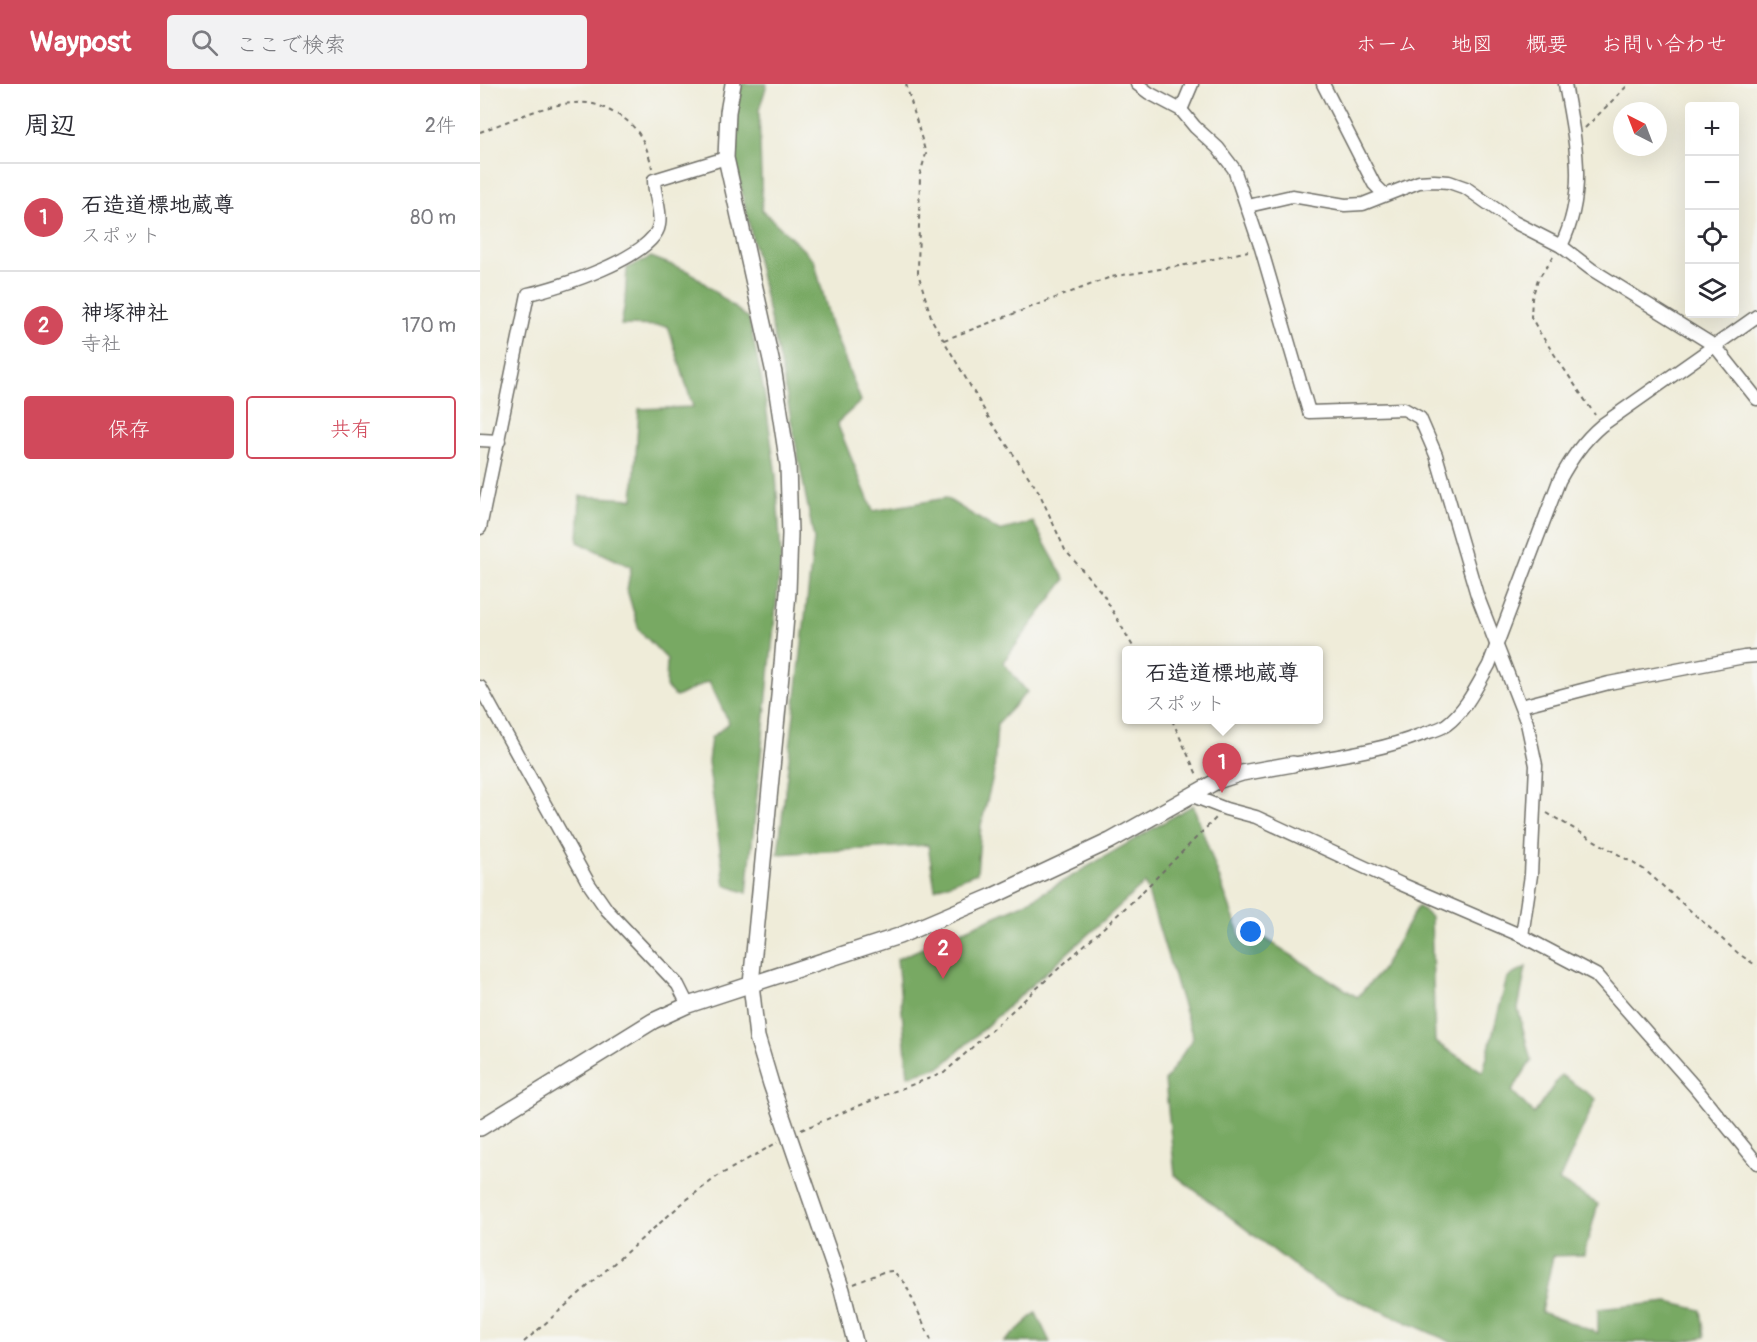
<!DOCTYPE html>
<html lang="ja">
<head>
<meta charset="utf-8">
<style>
	:root { --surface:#fff; --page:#f2f2f3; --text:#2b2b33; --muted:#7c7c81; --line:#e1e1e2; --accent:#d1495b }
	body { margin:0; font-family:Pangolin,"Klee One",sans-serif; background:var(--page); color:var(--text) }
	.controls { position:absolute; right:18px; top:18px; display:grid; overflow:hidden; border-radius:6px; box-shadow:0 6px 24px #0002 }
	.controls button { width:54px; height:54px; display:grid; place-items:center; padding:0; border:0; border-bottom:2px solid var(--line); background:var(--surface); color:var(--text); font:30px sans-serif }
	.compass { position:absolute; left:1133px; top:18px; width:54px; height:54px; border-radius:50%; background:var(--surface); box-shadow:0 6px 24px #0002; rotate:318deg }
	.you { position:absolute; left:771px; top:848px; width:21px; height:21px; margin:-15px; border:4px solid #fff; border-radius:50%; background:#1a73e8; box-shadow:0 0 0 9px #1a73e833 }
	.badge { display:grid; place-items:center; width:39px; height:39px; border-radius:50%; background:var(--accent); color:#fff; font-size:20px; font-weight:700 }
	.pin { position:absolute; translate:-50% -50px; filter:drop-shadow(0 2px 3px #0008) }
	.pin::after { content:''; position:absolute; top:32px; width:21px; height:18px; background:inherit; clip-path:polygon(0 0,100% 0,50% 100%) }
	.popup { position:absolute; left:642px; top:562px; width:201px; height:78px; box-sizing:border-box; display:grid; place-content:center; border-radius:6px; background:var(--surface); filter:drop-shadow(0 2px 4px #0005); font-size:20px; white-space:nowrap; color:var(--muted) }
	.popup b { font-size:22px; color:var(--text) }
	.popup::after { content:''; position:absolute; left:50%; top:100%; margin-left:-12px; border:12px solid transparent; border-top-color:var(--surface) }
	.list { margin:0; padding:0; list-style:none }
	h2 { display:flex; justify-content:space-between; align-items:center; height:78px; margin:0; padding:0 24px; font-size:26px }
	h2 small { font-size:20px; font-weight:400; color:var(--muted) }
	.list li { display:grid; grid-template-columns:39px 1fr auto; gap:18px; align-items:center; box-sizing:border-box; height:108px; padding:0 24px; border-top:2px solid var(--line) }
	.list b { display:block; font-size:22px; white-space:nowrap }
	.list p { margin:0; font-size:20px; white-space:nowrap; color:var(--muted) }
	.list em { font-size:20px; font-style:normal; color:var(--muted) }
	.actions { display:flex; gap:12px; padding:18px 24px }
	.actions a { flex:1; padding:14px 0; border:2px solid var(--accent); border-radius:6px; text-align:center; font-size:21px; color:var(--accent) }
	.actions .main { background:var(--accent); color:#fff }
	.icon { flex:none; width:33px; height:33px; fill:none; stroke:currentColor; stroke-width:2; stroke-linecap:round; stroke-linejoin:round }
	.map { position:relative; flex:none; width:1277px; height:1258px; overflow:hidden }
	header { display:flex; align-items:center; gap:36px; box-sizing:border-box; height:84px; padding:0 30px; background:var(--accent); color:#fff }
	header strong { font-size:28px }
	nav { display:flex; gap:33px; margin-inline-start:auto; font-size:21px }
	.search { width:420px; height:54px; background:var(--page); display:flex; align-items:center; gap:15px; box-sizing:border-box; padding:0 21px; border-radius:6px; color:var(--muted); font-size:22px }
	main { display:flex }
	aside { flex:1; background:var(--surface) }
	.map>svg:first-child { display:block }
	.forest { fill:#78a963; stroke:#526a47; stroke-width:1.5 }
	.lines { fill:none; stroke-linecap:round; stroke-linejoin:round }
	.minor-casing { stroke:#706f68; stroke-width:15 }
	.tertiary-casing { stroke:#706f68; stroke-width:18 }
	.path { stroke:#706f68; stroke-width:2; stroke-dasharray:4.5 4.5; stroke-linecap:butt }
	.minor { stroke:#fff; stroke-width:12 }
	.tertiary { stroke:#fff; stroke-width:15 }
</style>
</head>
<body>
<header>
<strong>Waypost</strong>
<div class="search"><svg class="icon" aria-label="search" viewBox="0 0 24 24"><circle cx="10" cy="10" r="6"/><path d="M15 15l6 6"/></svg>ここで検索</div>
<nav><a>ホーム</a><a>地図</a><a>概要</a><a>お問い合わせ</a></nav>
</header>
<main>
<aside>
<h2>周辺<small>2件</small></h2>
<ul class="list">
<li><span class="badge">1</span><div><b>石造道標地蔵尊</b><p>スポット</p></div><em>80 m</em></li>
<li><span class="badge">2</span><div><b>神塚神社</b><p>寺社</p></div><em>170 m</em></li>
</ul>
<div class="actions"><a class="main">保存</a><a>共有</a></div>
</aside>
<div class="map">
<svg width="1277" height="1258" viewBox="0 0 1277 1258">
	<rect width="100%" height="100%" fill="#f6f6f2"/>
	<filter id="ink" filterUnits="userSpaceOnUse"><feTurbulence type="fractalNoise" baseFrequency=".0167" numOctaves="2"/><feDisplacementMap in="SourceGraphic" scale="12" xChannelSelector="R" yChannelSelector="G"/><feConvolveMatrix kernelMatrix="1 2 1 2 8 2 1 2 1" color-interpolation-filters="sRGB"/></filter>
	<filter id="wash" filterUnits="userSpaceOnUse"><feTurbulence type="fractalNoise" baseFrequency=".008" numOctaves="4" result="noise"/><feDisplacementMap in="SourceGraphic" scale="24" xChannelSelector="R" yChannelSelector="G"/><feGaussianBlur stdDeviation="1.35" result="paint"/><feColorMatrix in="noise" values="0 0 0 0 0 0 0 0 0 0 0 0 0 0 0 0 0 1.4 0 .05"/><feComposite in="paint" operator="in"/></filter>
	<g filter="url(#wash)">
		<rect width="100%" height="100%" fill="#efecd9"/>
		<g class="forest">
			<path d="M262,0H287L279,26L282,126L334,176L351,240L381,317L357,339L393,427L466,414L519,447L553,438L585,496L523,578L547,608L517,640L514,688L501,741L497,789L455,805L448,761L298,770L334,455L302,288L255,77L256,21Z"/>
			<path d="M171,173L210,188L269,235L284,308L296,391L301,473L267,809L245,801L228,678L231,654L249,639L229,597L196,613L186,603L187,575L159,546L147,506L151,483L98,458L100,412L153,415L159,325L213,323L188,242L141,241L145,218L147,184Z"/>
			<path d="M713,721L762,857L783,853L877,913L901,887L938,822L951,833L955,958L1003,988L1027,894L1046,883L1038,925L1051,977L1032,1007L1054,1030L1081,991L1116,1015L1079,1097L1118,1120L1104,1171L1073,1172L1061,1228L1118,1249V1225L1188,1218L1221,1226L1225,1253L1201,1258H971L834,1197L695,1091L685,997L713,954L665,799L462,982L428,992L417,875L544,820Z"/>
			<path d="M556,1229L570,1258H524Z"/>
		</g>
	</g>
	<g filter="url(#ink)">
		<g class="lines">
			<defs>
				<g id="minor">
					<path d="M657,0L669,9L701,26L715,43L738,64L754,85L781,164L829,328L924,325L940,334L956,371L997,511L1047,639L1056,681L1051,791L1042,852"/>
					<path d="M843,0L894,100L905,111"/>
					<path d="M701,26L712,0"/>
					<path d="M768,122L812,112L865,121L883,120L939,98L954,97L969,98L986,104L1034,138L1081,162L1111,185L1235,262L1277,315"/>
					<path d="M1081,162C1108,107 1095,57 1085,0"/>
					<path d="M0,356L19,357"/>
					<path d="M0,444L48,210C77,204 174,173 179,141C182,127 174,111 174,96L246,74"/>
					<path d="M0,603L109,800L127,826L198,901L208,921"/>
					<path d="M1041,622L1129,599L1264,573L1277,572"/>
					<path d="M813,680C856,672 899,667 940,651C948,648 959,646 966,641C986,626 997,602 1009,581L1079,397C1091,375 1103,357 1122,341L1277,232"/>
					<path d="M710,711L746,725L776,733L921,800L1042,852L1116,891L1214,1002L1277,1079"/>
				</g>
				<g id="tertiary">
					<path d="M253,0L248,28L246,74L294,289L308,381L310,450L308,508L302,581L271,900L277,953L291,1000L362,1206L375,1258"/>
					<path d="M0,1044L173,937L208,921L419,852L513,812L630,757L737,697L762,689L813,680"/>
				</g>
			</defs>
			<use href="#minor" class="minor-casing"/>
			<use href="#tertiary" class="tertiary-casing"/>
			<g class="path">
				<path d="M426,0L446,70L440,90L438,189L452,236L510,336L559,408L585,466L623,510L655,566"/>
				<path d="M1105,44L1149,0"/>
				<path d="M0,48C33,36 72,16 108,19C117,20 127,25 134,29C157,39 167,60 172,84"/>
				<path d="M1073,173L1058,195L1052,214L1051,233L1060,249L1115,331"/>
				<path d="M464,256L631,193L711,180L768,167"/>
				<path d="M692,636L718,693"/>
				<path d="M1067,729L1165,786L1259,870L1277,882"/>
				<path d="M321,1046L412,1008L464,989L655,815L737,733"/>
				<path d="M374,1200L403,1188L413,1187L425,1199L452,1258"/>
				<path d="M44,1258L205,1117L238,1092L298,1058"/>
			</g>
			<use href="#minor" class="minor"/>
			<use href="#tertiary" class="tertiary"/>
		</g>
	</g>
</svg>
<div class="controls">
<button>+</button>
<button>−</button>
<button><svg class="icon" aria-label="locate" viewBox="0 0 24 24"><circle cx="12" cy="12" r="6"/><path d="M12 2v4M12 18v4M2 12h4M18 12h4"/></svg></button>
<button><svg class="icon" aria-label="layers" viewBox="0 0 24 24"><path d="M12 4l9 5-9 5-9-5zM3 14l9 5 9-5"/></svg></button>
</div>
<svg class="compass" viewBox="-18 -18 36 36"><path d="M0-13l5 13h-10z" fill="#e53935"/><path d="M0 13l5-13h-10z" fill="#7c7c81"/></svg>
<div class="you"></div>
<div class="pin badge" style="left:742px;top:709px">1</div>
<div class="popup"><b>石造道標地蔵尊</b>スポット</div>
<div class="pin badge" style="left:463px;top:895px">2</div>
</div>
</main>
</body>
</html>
